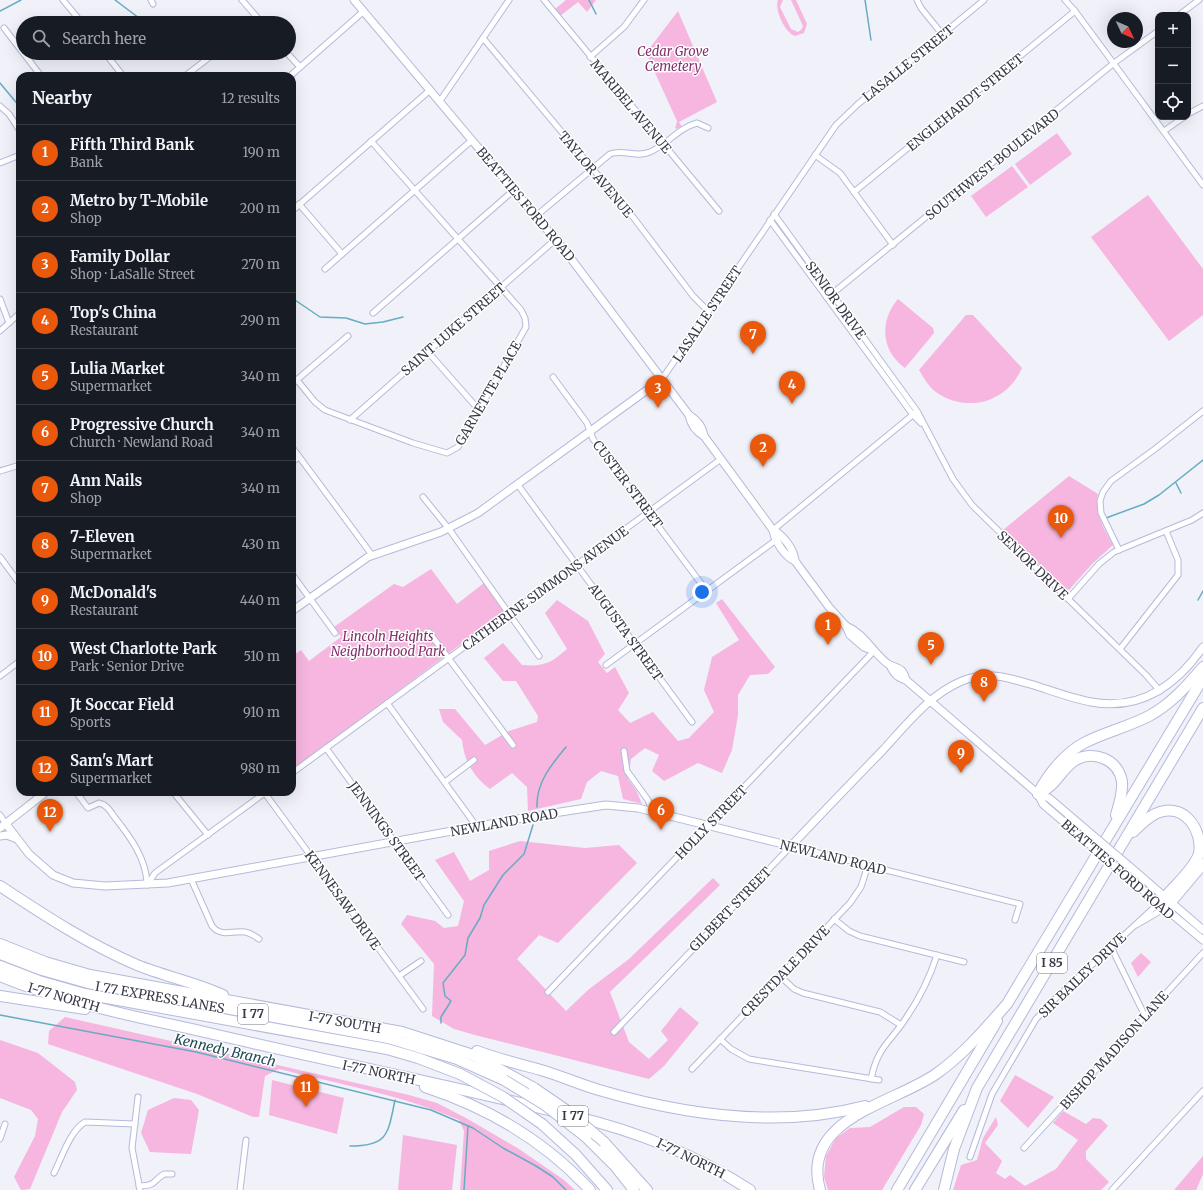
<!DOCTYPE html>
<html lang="en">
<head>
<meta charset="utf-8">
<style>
	:root { --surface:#171b24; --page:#20242c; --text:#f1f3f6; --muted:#9ea1a6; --line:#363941; --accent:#ea580c }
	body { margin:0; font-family:Merriweather,serif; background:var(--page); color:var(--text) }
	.controls { position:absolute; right:12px; top:12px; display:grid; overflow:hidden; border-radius:8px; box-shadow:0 4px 16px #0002 }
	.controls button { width:36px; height:36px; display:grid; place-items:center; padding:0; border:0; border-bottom:1px solid var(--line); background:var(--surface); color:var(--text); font:20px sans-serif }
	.compass { position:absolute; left:1107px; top:12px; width:36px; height:36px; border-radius:50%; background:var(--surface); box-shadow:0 4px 16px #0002; rotate:134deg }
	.you { position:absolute; left:702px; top:592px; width:14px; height:14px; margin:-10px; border:3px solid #fff; border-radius:50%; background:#1a73e8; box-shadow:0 0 0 6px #1a73e833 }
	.badge { display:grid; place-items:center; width:26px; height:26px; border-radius:50%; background:var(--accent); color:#fff; font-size:13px; font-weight:700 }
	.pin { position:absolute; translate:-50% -33px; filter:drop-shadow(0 1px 2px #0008) }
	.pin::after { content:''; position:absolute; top:21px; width:14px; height:12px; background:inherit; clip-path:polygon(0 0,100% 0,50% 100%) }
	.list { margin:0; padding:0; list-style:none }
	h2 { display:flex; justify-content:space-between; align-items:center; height:52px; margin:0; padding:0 16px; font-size:17px }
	h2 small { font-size:13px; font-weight:400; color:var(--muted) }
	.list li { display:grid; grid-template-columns:26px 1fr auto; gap:12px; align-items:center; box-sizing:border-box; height:56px; padding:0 16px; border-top:1px solid var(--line) }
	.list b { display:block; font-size:15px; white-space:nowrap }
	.list p { margin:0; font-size:13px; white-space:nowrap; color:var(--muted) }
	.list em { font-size:13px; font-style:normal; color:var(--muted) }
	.icon { flex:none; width:22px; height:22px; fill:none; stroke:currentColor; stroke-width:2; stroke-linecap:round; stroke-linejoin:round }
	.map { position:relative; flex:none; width:1203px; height:1190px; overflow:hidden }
	.search { position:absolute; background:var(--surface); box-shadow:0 4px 16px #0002; left:16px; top:16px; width:280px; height:44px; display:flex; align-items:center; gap:10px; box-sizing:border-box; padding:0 14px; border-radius:22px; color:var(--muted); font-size:15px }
	.panel { position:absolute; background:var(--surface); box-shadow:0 4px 16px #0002; left:16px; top:72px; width:280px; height:724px; border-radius:12px }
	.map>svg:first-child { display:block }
	.green { fill:#f6b6df }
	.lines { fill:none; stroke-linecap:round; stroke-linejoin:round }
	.stream { stroke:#66acc2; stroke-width:1.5 }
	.minor-casing { stroke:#b4badc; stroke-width:7 }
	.tertiary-casing { stroke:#b4badc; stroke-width:9 }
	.secondary-casing { stroke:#b4badc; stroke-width:9 }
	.motorway-casing { stroke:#b4badc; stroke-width:12 }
	.minor { stroke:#fff; stroke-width:5 }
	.tertiary { stroke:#fff; stroke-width:7 }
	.secondary { stroke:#fff; stroke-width:7 }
	.motorway { stroke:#fff; stroke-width:10 }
	.secondary-bridge-casing { stroke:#b4badc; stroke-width:9; stroke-linecap:butt }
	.motorway-bridge-casing { stroke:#b4badc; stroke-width:12; stroke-linecap:butt }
	.secondary-bridge { stroke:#fff; stroke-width:7 }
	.motorway-bridge { stroke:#fff; stroke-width:10 }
	.labels { text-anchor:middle; stroke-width:3; stroke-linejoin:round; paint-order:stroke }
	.shield { fill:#fff; stroke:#747680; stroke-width:1 }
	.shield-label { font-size:12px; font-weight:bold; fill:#393b49 }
	.park-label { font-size:13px; font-style:italic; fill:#82326b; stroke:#fff }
	.street-label { font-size:13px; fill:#393b49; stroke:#fff }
	.water-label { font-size:14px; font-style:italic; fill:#1e4b55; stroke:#fff }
</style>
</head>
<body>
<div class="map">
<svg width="1203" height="1190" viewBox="0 0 1203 1190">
	<rect width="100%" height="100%" fill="#f0f1f9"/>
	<g class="green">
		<path d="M566,0H596L587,12L578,2L560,16L555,9Z"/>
		<path d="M778,0H783L780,7L791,29L798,32L802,29L803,26L791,0H796L807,24L804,33L795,36C785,33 774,9 778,0Z"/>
		<path d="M678,11L717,102L679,122L682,127L675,129L677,121L646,53Z"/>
		<path d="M1057,133L1072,154L1030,185L1015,164Z"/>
		<path d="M1012,166L1028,187L986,217L971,196Z"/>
		<path d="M1148,195L1203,269V315L1169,341L1091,237Z"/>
		<path d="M898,299L933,328L934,333L905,368C881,351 879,321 898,299Z"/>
		<path d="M966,315H973L1022,368C1007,402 967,414 936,392C928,386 924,378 919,370Z"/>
		<path d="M1069,476L1098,494C1094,514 1104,528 1113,545L1092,564L1069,590L1062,587L1003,530Z"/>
		<path d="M431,569L457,604L484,583L504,612L292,770V656L301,650L309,661L341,637L334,627L394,584L403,587Z"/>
		<path d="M722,599L775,667L768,674L750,675L738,695V715L732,750L722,773L698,763L664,781L652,771L659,755L645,748L631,759L628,779L636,790L642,804L623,799L618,776L601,771L587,782L581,799L528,811L527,787L512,773L490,789C473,776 464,761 462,740L443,722L439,709H455L485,745L509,731L537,722L538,716L516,681H503L484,658L503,643L522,665C544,667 551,663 567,649L545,613L557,600L588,621L605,654L598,662L607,673L615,667L629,693L618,710L630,723L653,712L678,741L689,738L714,712L704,690L712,657L739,640L716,603Z"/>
		<path d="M520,841L585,848L619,845L637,863L558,943L539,935L517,959L566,1011L588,990L629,959L713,878L720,885L610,992L629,1042L649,1059L668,1040L661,1031L680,1007L699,1023L664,1066L649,1079L475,1035L454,1029L432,1016L434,964L401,924L407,915L435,921L444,928L458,926L464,901L435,860L454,852L470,881L489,870V851Z"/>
		<path d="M1141,953L1151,962L1138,977L1131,963Z"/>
		<path d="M65,1017L409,1095L437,1103L466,1118L519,1149L564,1180L575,1190H460L464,1131L459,1120C402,1095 339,1084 279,1069L265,1076L259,1117H253L197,1094L48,1044L49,1031Z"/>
		<path d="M0,1040L38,1053L75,1082L77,1090L62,1112L30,1189L21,1190L14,1177L35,1136L38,1119L31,1110L0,1098Z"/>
		<path d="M1015,1075L1054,1097L1028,1128L1000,1101Z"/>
		<path d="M272,1080L344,1098L337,1134L269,1115Z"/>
		<path d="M174,1098L191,1100L199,1110L191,1154L150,1152L141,1133L148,1110Z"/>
		<path d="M904,1107H916L924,1114L921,1125L882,1190H828L824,1177L826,1156L836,1138L850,1128L870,1127Z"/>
		<path d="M1063,1111L1086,1124L1093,1118L1101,1119L1108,1126L1086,1151V1159L1109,1182L1101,1190H953L961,1165L977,1160L983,1138L996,1117L998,1125L985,1143L1002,1161L996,1173L1005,1179L1010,1175L1025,1186L1056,1169L1078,1140L1053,1123Z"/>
		<path d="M403,1135L457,1145L452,1190H398Z"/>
		<path d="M1203,1156V1174L1196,1190H1174Z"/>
	</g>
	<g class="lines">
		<g class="stream">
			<path d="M115,0L143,21"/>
			<path d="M589,0L596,14"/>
			<path d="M865,0L871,40"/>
			<path d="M0,11L21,0"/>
			<path d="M0,83L20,107"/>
			<path d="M292,298L320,317L346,318L365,324L383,322L403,317"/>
			<path d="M1176,483L1181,493"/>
			<path d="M1106,518L1144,504L1159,495L1203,460"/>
			<path d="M1198,600L1203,591"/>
			<path d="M537,807C536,783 551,765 566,747"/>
			<path d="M0,1015L196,1052L431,1110L473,1128L503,1148L536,1166L553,1177L566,1190"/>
			<path d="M441,1023V1017L451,1001L445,996L443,983L465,955L468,938L480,918L484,905L503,875L524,854L533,825"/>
			<path d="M350,1146C389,1146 388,1133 395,1100"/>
			<path d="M464,1190L468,1126"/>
		</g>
		<defs>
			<g id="minor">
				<path d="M63,0L82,23"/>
				<path d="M151,0L153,4"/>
				<path d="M242,0L262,23"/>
				<path d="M544,0L719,211"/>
				<path d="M917,0L921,8L942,34"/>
				<path d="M1065,0L1075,11L1203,185"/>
				<path d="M1179,15L1199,0"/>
				<path d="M251,23L257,18"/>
				<path d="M4,28L41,76"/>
				<path d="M483,38L633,217L693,296L708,311"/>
				<path d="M105,53L123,76"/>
				<path d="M287,53L300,67"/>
				<path d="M590,57L624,27L644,0"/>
				<path d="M185,76L215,53"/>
				<path d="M290,76L364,11"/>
				<path d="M440,101L509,0"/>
				<path d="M0,106L9,114L20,131"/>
				<path d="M1188,114L1203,106"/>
				<path d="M1164,131L1184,117"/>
				<path d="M815,155L840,173L893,245"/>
				<path d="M0,163L20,155"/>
				<path d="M854,192L1075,11"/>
				<path d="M299,204L342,254"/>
				<path d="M292,211L430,90"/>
				<path d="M774,214L917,411L953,479L972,505L1146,675L1160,691"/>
				<path d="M536,216L610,154C623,149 637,158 650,152C667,145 678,128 697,123L708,128"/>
				<path d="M770,220L913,415L921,423"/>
				<path d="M325,269L472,140"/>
				<path d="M827,298L1114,63L1158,31"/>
				<path d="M0,299L9,323"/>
				<path d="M373,313L514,190"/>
				<path d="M0,331L20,313"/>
				<path d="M428,352L479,410"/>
				<path d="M553,377L587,423L593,439L706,590"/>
				<path d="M662,379L836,125L858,104L984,0"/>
				<path d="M297,380L315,402L325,410L413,443L447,453L458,447L526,327L525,318L521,310L371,141"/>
				<path d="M292,384L348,336"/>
				<path d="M350,420L556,239"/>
				<path d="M292,447L372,555"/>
				<path d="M292,462L299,457"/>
				<path d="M0,471L20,465"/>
				<path d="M518,485L692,722"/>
				<path d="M423,497L449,529L539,656"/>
				<path d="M773,530L915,413"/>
				<path d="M1119,550L1101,513L1100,501L1103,492L1111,481L1155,449L1203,411"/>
				<path d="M0,557L20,584"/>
				<path d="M292,574L335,633"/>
				<path d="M1068,599L1099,564L1114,552L1192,520L1203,513"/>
				<path d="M429,632L513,745"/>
				<path d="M1120,649L1178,575V560L1166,531"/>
				<path d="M606,665L776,540"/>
				<path d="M0,676L20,661"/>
				<path d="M387,703L477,827"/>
				<path d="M326,748L448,915"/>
				<path d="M624,751L627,771L648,800L652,811"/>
				<path d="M292,773L721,459"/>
				<path d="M445,782L474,760"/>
				<path d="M76,792L88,808L99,803C108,805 111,813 116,819C131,838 146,859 147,883"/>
				<path d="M173,792L208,835"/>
				<path d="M264,792L423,1009"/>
				<path d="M0,815L6,824"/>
				<path d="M191,879L212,926C222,938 232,930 245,932C250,933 255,936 259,939"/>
				<path d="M147,885L155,873L266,792"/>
				<path d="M834,919L849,931L860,936L964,962"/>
				<path d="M1136,925L1167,907"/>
				<path d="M1111,947L1145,1016"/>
				<path d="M399,976L421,961"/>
				<path d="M780,976L794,989L803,993L880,1012L901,1025"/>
				<path d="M548,992L874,651"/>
				<path d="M614,1032L791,846L1020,904L1015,920"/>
				<path d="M720,1039L731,1049L749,1059L879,1080"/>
				<path d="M692,1069L850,903L861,887L868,865"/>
				<path d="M871,1079C878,1046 889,1044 906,1018C919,999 930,977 937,955"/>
				<path d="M138,1097L132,1148L140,1190"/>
				<path d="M0,1139L5,1124"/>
				<path d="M1024,1148L1203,953"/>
				<path d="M970,1157L992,1094L1036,1019L1055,999L1161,901"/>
				<path d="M54,1173C62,1157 70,1131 85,1122L135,1124"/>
				<path d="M139,1186C158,1185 151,1182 164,1174H172"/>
				<path d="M240,1190L246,1140"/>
				<path d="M1112,1190L1203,1091"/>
			</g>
			<g id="tertiary">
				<path d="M292,611L368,557L441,532L478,513L662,379"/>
				<path d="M6,824L29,854L53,875L73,883L105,886L168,883L534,816L606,805L638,808L791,846C821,814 852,782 883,750C906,725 930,694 962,681C985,671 1007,677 1030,684C1050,690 1070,698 1091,702C1140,711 1176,686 1203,647"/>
				<path d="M0,828L46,792"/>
				<path d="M0,836L7,835L17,839"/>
			</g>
			<g id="secondary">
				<path d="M354,0L566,252L689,415C698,421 702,426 704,436L773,530C775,541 784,556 795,561"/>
				<path d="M689,415C691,425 695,431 704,436"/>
				<path d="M773,530C783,535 794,549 795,561L829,607L846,626L850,635L864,647L874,651"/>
				<path d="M846,626C865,634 872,652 888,664C893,667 898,667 902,671C904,674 905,676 906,680"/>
				<path d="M890,665C893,673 897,677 906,680L1038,794L1043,804L1086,841"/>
				<path d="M1038,794L1049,798L1090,833"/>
				<path d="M1129,866L1203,930"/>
				<path d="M1124,874L1203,940"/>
			</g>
			<g id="motorway">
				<path d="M1038,794C1047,775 1065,753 1084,743C1105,732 1128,727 1149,716C1171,704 1187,686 1203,667"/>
				<path d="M1038,794C1057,785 1059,772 1074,761C1092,749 1119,759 1122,782C1123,793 1119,804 1116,815"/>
				<path d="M1133,832C1141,825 1149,815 1160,812C1185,804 1203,830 1199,854C1193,870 1175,885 1165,897"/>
				<path d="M0,886C44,915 88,944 137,965C164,976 197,983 223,995"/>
				<path d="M1171,902L1203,864"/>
				<path d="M0,944L45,962L90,975L402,1032L473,1055L534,1088"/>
				<path d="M0,954L42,970L88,983L388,1038L457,1059L504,1080"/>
				<path d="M0,966L39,981L85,994L387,1049L418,1058L460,1074"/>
				<path d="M0,976C67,1004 139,1017 209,1033C324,1060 439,1083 553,1111"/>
				<path d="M0,996L85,1009"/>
				<path d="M477,1051C498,1059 519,1064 541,1070C561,1076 579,1084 599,1090C684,1115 778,1129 865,1106"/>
				<path d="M425,1087C489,1108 544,1140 590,1190"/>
				<path d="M573,1116C636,1131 695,1154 750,1190"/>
				<path d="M542,1124L576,1155L607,1190"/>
				<path d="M586,1137L615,1166L634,1190"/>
				<path d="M604,1142L647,1190"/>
				<path d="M820,1190C800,1118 893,1104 936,1074C963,1055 985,1029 1007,1004L1203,678"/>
				<path d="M897,1190L997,1021"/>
				<path d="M915,1190L964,1110"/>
				<path d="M944,1190L954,1149L977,1088L1203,708"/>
			</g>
		</defs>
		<use href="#minor" class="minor-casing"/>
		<use href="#tertiary" class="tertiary-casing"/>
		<use href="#secondary" class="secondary-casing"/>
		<use href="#motorway" class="motorway-casing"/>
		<use href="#minor" class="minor"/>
		<use href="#tertiary" class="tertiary"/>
		<use href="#secondary" class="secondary"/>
		<use href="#motorway" class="motorway"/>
		<defs>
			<g id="secondary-bridge">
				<path d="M1090,833L1129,866"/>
				<path d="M1086,841L1124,874"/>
			</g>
			<g id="motorway-bridge">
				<path d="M460,1074L503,1097L542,1124"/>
				<path d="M504,1080L545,1105L586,1137"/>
				<path d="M534,1088L569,1112L604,1142"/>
			</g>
		</defs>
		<use href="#secondary-bridge" class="secondary-bridge-casing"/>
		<use href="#motorway-bridge" class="motorway-bridge-casing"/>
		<use href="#secondary-bridge" class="secondary-bridge"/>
		<use href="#motorway-bridge" class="motorway-bridge"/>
	</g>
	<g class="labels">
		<g class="shield">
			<rect x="1037" y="953" width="30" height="20" rx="3"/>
			<rect x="238" y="1004" width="30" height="20" rx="3"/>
			<rect x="558" y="1106" width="30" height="20" rx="3"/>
		</g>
		<g class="shield-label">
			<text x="1052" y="967">I 85</text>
			<text x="253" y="1018">I 77</text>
			<text x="573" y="1120">I 77</text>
		</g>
		<g class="park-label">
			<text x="673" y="56">Cedar Grove<tspan x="673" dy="15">Cemetery</tspan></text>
			<text x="388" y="641">Lincoln Heights<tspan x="388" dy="15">Neighborhood Park</tspan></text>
		</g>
		<g class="street-label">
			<text transform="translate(908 63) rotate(-39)" y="5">LASALLE STREET</text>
			<text transform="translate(965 102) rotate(-39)" y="5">ENGLEHARDT STREET</text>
			<text transform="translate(631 106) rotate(50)" y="5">MARIBEL AVENUE</text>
			<text transform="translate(992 164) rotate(-39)" y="5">SOUTHWEST BOULEVARD</text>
			<text transform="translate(596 174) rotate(50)" y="5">TAYLOR AVENUE</text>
			<text transform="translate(526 204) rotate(50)" y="5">BEATTIES FORD ROAD</text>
			<text transform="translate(836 300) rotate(54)" y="5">SENIOR DRIVE</text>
			<text transform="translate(707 314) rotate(-56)" y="5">LASALLE STREET</text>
			<text transform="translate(453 329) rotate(-41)" y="5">SAINT LUKE STREET</text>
			<text transform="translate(488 393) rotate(-60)" y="5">GARNETTE PLACE</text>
			<text transform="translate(628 484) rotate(53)" y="5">CUSTER STREET</text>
			<text transform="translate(1033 565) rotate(44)" y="5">SENIOR DRIVE</text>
			<text transform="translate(545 588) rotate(-36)" y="5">CATHERINE SIMMONS AVENUE</text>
			<text transform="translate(626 632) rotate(54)" y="5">AUGUSTA STREET</text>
			<text transform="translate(504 822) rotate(-10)" y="5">NEWLAND ROAD</text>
			<text transform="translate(711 822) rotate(-46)" y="5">HOLLY STREET</text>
			<text transform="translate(387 831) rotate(54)" y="5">JENNINGS STREET</text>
			<text transform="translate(833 857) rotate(14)" y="5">NEWLAND ROAD</text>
			<text transform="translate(1118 869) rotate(41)" y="5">BEATTIES FORD ROAD</text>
			<text transform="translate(343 900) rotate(54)" y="5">KENNESAW DRIVE</text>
			<text transform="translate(730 909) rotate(-46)" y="5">GILBERT STREET</text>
			<text transform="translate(785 971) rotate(-46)" y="5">CRESTDALE DRIVE</text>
			<text transform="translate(1082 975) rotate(-44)" y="5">SIR BAILEY DRIVE</text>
			<text transform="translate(64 997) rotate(16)" y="5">I-77 NORTH</text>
			<text transform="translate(160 997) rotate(10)" y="5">I 77 EXPRESS LANES</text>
			<text transform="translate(345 1022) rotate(10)" y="5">I-77 SOUTH</text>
			<text transform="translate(1114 1050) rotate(-48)" y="5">BISHOP MADISON LANE</text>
			<text transform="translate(379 1072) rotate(12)" y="5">I-77 NORTH</text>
			<text transform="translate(691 1158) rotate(26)" y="5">I-77 NORTH</text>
		</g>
		<g class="water-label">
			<text transform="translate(225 1050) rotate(13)" y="5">Kennedy Branch</text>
		</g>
	</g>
</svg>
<div class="controls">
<button>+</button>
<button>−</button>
<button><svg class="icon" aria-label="locate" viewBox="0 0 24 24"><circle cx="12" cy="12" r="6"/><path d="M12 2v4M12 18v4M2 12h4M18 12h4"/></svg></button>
</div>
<svg class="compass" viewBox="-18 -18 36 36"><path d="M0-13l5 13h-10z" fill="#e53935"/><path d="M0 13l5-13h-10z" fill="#9ea1a6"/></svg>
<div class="you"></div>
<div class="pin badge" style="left:828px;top:645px">1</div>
<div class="pin badge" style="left:763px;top:467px">2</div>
<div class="pin badge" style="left:658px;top:408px">3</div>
<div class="pin badge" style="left:792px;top:404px">4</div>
<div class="pin badge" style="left:931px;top:665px">5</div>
<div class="pin badge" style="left:661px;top:830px">6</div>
<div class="pin badge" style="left:753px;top:354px">7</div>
<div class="pin badge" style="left:984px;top:702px">8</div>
<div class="pin badge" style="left:961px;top:773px">9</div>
<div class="pin badge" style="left:1061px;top:538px">10</div>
<div class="pin badge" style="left:306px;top:1107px">11</div>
<div class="pin badge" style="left:50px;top:832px">12</div>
<div class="search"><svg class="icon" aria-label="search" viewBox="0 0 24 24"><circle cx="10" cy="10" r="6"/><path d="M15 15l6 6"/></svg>Search here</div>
<section class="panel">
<h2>Nearby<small>12 results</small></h2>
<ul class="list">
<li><span class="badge">1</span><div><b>Fifth Third Bank</b><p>Bank</p></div><em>190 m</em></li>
<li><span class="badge">2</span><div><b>Metro by T-Mobile</b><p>Shop</p></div><em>200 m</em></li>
<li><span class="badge">3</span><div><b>Family Dollar</b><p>Shop · LaSalle Street</p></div><em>270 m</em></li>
<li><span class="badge">4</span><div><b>Top's China</b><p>Restaurant</p></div><em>290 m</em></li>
<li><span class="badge">5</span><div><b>Lulia Market</b><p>Supermarket</p></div><em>340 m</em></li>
<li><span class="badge">6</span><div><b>Progressive Church</b><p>Church · Newland Road</p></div><em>340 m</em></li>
<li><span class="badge">7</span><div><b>Ann Nails</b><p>Shop</p></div><em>340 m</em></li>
<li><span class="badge">8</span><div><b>7-Eleven</b><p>Supermarket</p></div><em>430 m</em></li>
<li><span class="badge">9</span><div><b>McDonald's</b><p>Restaurant</p></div><em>440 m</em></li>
<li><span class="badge">10</span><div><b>West Charlotte Park</b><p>Park · Senior Drive</p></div><em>510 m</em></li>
<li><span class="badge">11</span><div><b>Jt Soccar Field</b><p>Sports</p></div><em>910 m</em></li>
<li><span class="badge">12</span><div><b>Sam's Mart</b><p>Supermarket</p></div><em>980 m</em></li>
</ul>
</section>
</div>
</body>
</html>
